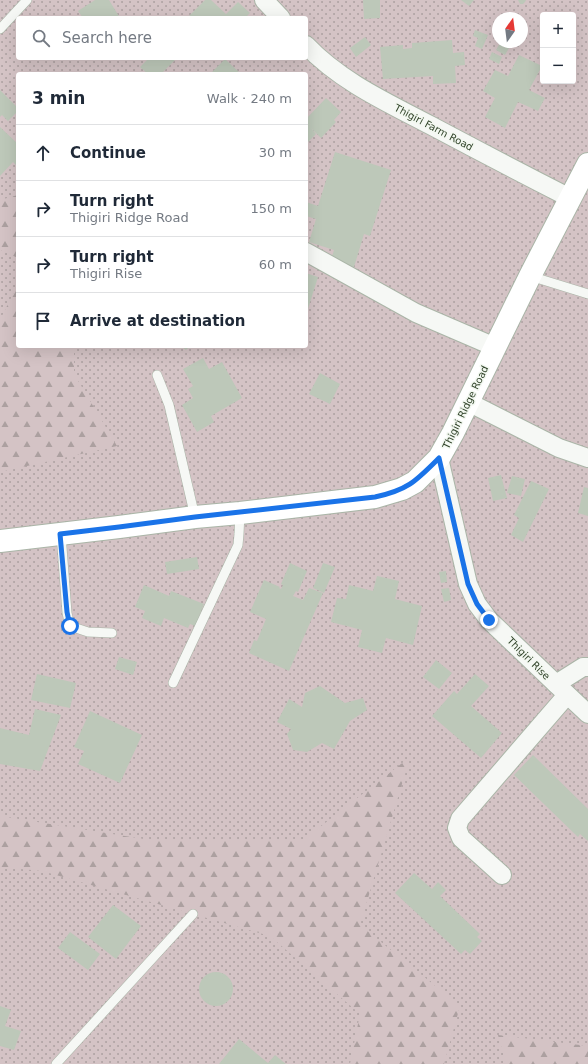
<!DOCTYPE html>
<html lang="en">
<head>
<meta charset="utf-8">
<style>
	:root { --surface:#fff; --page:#f2f2f3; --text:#1f2937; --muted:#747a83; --line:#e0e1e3 }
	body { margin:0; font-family:"DejaVu Sans",sans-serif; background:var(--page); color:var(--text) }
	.controls { position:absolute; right:12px; top:12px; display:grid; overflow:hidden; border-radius:4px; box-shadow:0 4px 16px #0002 }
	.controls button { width:36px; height:36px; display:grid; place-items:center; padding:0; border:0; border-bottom:1px solid var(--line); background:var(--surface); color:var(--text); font:20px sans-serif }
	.compass { position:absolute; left:492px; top:12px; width:36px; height:36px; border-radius:50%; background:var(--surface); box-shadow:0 4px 16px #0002; rotate:14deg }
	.stop { position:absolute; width:12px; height:12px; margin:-9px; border:3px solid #1a73e8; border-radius:50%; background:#fff }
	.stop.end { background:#1a73e8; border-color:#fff; box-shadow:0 1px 4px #0008 }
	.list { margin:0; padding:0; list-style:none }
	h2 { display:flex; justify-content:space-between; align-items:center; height:52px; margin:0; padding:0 16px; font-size:17px }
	h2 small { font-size:13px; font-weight:400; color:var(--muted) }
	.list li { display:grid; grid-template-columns:26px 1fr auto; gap:12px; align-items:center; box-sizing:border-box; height:56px; padding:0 16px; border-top:1px solid var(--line) }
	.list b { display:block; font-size:15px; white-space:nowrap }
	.list p { margin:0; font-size:13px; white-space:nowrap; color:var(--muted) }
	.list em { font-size:13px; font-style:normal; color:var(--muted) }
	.icon { flex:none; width:22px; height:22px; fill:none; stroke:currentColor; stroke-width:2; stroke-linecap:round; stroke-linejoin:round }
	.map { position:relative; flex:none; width:588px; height:1064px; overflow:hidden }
	.search { position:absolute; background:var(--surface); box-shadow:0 4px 16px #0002; left:16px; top:16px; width:292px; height:44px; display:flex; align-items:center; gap:10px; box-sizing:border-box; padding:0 14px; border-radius:4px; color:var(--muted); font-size:15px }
	.panel { position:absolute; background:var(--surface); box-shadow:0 4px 16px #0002; left:16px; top:72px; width:292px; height:276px; border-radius:4px }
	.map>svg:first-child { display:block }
	.grass { fill:url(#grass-dots); fill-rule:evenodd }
	.forest { fill:url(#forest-firs) }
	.building { fill:#bdc8b9 }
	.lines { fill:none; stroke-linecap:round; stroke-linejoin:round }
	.lane-casing { stroke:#aab5a7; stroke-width:10 }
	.street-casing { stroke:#aab5a7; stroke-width:20 }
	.secondary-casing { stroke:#aab5a7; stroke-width:24 }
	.lane { stroke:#f6f8f5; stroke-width:9 }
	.street { stroke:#f6f8f5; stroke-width:18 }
	.secondary { stroke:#fff; stroke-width:22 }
	.route { stroke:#1a73e8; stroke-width:5 }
	.labels { text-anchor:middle; stroke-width:3; stroke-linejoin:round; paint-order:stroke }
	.street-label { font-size:10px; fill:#304329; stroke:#f3f8f1 }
</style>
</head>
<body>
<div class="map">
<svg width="588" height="1064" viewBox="0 0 588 1064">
	<defs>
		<pattern id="grass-dots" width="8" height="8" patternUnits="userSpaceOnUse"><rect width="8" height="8" fill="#d4c3c5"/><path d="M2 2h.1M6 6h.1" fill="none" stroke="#aca0a0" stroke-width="1.8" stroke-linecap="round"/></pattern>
		<pattern id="forest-firs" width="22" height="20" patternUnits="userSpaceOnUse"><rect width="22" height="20" fill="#d4c3c5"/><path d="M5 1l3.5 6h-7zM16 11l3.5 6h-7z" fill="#aca0a0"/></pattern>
	</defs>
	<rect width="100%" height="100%" fill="#e4eae2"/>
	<path class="grass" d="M0,0H588V1064H0ZM543,15H573V81H543ZM18,18H306V58H18ZM498,18H522V42H498ZM18,74H306V346H18Z"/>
	<g class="forest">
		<path d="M18,195V258L0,250V200Z"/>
		<path d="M18,284V346H74V374L117,446L0,472V320Z"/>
		<path d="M410,757L360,925L460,1006L444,1064H350L360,1014L270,936L42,871L0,867V816L156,841H302Z"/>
		<path d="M498,1035L588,1046V1064H506Z"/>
	</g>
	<g class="building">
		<path d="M95,0H109L120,18H83L78,11Z"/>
		<path d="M205,0H211L226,14L238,2L250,13L245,18H187Z"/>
		<path d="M363,0H380V18L364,19Z"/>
		<path d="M461,0H474L469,6Z"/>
		<path d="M518,0H526L525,2L523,4H520Z"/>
		<path d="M475,30L488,35L482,49L475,46L478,38L473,36Z"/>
		<path d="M365,37L371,45L356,57L350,48Z"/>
		<path d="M452,40L453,53L464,52L465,65L455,66L456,83L433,84V76L383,79L380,47L403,45V49L412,48V43Z"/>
		<path d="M500,43L509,48L505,55L496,50Z"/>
		<path d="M492,52L502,57L499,64L489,59Z"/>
		<path d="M519,55L542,66L529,90L545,98L538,111L518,102L505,128L485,117L495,98L483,91L495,70L508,76Z"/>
		<path d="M149,58H177L161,74H148L140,67Z"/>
		<path d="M225,59L241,74H210Z"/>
		<path d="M0,90L18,108V111L8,121L2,115L0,117Z"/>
		<path d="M326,98L341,112L334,120L336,122L321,138L311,128L316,134L306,144V119Z"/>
		<path d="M0,127L18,144V163L16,165L13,162L0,176Z"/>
		<path d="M335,152L391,170L370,236L364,234L354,267L331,260L334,250L309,242L316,219L306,216V202L318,206Z"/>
		<path d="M306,273L318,277L306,315Z"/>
		<path d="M181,346H190L186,350Z"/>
		<path d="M203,358L209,369L222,362L242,398L211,416L214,422L197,432L182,405L193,398L188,389L193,386L183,369Z"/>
		<path d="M320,373L340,384L330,404L309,394Z"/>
		<path d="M501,475L507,498L493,501L488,478Z"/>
		<path d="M512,476L525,479L521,496L507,493Z"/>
		<path d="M531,481L549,489L523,542L511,535L519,518L514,515Z"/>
		<path d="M584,487L588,488V516L578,513Z"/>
		<path d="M197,557L199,569L167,574L165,562Z"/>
		<path d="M290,563L307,571L298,592L296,591L293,596L303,600L309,588L323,593L289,671L249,653L254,640L257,641L266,619L250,612L264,580L280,587L279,588L281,589L283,585L281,584Z"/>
		<path d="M323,563L335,567L324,593L313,588Z"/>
		<path d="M446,571L447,582L441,583L439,572Z"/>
		<path d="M377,576L399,581L395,599L422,606L413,645L386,638L382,653L358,647L362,630L331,622L337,598L346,599L349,585L373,591Z"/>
		<path d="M144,585L169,596L171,591L204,604L195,626L190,624L188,628L164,618L161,626L142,618L145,611L135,607Z"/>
		<path d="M449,588L451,600L444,602L441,589Z"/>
		<path d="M119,657L137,662L133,675L115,669Z"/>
		<path d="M436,660L452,673L439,689L423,677Z"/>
		<path d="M37,674L76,683L70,708L31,700Z"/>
		<path d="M475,674L489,686L471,706L502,733L481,758L432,716L454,691L457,694Z"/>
		<path d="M320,686L345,703L363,698L367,710L350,721L334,749L322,743L307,752L293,750L287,734L291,729L277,722L289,699L302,707L305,693Z"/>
		<path d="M35,709L61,715L40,771L0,764V728L29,735Z"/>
		<path d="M90,711L142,735L120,783L78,764L84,751L74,747Z"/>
		<path d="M533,755L588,809V841L580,834L578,837L514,775Z"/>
		<path d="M414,873L432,889L438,882L446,890L440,896L480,934L477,937L482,941L470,954L465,950L461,954L395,893Z"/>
		<path d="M113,905L141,926L116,959L88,937Z"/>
		<path d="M70,932L100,954L88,970L58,948Z"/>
		<circle cx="216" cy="989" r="17"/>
		<path d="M0,1006L11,1010L5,1026L21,1031L14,1050L0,1046Z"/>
		<path d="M239,1039L268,1063L275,1055L286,1064H219Z"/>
	</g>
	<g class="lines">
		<defs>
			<g id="lane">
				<path d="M0,29L27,0"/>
				<path d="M530,276L588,294"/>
				<path d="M157,375L169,405L195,517"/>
				<path d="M61,534L67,613L70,626L88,632L112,633"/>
				<path d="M173,683L238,545L239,534L240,513"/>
				<path d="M56,1064L193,914"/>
			</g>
			<g id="street">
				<path d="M264,0L281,18"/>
				<path d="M306,45C340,81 386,102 430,125C477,150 523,174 570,198"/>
				<path d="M306,252L416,313L495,347"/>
				<path d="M468,402L559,448L588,458"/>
				<path d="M439,458L468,584L477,604L489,620L556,684L588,714"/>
				<path d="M556,684L583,667H588"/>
				<path d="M502,875L461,838L457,828L460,819L567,695"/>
			</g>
			<path id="secondary" d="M0,541L119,527L195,517L240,513L375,497L402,489L415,482L439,458L453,433L530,276L588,164"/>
		</defs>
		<use href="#lane" class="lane-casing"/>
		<use href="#street" class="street-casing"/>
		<use href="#secondary" class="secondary-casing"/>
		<use href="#lane" class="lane"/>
		<use href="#street" class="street"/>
		<use href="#secondary" class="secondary"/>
	</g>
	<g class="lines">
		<path class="route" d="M70,626L67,612L60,534L119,527L195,517L375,497C408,490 416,481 439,458L468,584L477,604L489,620"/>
	</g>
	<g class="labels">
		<g class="street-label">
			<text transform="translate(434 127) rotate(28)" y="4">Thigiri Farm Road</text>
			<text transform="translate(465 407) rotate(-64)" y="4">Thigiri Ridge Road</text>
			<text transform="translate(529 658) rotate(45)" y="4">Thigiri Rise</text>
		</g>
	</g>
</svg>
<div class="controls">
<button>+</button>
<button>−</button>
</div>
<svg class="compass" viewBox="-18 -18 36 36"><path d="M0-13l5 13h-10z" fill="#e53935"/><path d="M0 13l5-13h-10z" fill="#747a83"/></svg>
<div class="stop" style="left:70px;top:626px"></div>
<div class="stop end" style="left:489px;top:620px"></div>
<div class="search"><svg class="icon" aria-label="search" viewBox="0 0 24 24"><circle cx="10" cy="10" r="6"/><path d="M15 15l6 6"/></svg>Search here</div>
<section class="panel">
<h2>3 min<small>Walk · 240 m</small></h2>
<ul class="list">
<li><svg class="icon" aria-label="ahead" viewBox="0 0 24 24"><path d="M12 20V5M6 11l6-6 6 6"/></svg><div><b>Continue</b></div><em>30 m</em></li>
<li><svg class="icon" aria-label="right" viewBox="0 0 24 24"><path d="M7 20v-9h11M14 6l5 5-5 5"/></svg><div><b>Turn right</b><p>Thigiri Ridge Road</p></div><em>150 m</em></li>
<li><svg class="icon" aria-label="right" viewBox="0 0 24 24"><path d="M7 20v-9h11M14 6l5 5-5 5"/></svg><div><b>Turn right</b><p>Thigiri Rise</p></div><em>60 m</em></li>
<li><svg class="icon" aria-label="arrive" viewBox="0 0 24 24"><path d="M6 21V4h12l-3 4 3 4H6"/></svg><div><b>Arrive at destination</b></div></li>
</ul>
</section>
</div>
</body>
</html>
